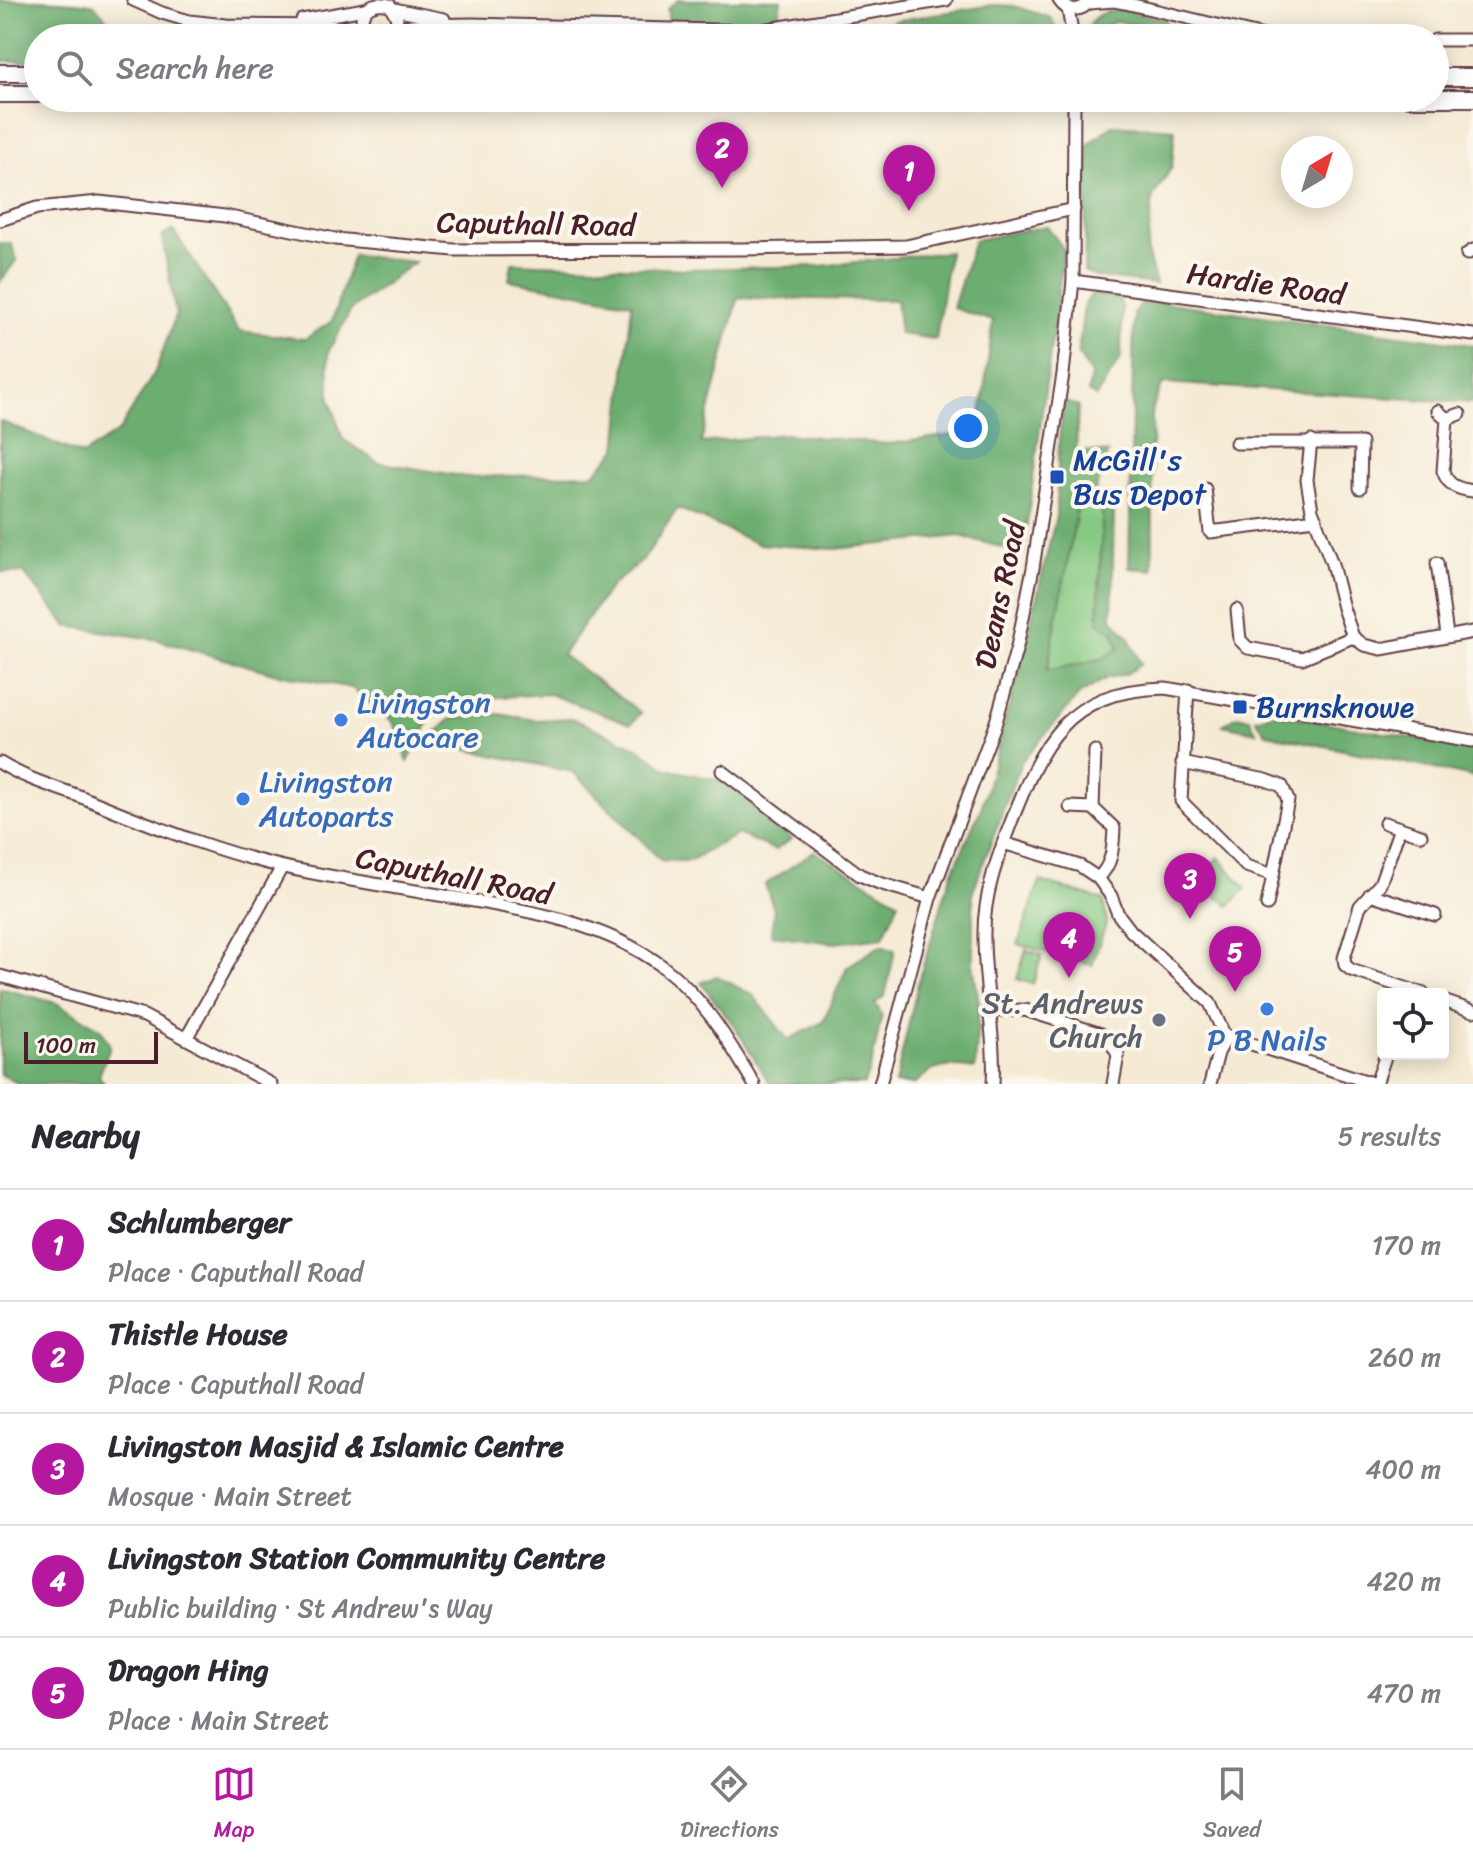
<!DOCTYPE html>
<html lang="en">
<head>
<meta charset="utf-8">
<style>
	:root { --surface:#fff; --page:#f7f7f7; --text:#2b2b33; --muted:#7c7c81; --line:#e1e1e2; --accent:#b5179e }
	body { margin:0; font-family:Sriracha,sans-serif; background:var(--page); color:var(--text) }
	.controls { position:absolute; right:24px; bottom:24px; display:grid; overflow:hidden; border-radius:8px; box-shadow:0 4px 20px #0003 }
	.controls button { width:72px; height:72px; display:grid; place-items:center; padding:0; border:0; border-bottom:2px solid var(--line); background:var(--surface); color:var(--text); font:40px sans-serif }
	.compass { position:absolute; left:1281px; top:136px; width:72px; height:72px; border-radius:50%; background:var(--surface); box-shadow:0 4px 20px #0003; rotate:38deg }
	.scale { position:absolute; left:24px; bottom:20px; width:134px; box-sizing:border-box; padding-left:8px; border:4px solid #4a1f2b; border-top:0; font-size:22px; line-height:28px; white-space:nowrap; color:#4a1f2b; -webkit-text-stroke:6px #fbf7ec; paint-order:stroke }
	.you { position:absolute; left:968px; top:428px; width:28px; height:28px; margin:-20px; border:6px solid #fff; border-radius:50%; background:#1a73e8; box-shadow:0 0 0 12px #1a73e833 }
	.badge { display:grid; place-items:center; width:52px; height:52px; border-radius:50%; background:var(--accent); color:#fff; font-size:26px; font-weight:700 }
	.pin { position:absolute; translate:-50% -66px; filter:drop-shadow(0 2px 4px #0008) }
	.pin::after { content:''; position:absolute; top:42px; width:28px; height:24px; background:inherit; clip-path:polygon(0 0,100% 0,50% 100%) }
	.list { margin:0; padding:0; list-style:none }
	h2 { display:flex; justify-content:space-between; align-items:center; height:104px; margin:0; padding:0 32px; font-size:34px }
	h2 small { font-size:26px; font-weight:400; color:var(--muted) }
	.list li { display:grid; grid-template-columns:52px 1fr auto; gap:24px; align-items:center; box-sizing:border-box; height:112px; padding:0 32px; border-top:2px solid var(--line) }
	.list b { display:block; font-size:30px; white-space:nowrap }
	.list p { margin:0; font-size:26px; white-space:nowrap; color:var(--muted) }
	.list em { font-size:26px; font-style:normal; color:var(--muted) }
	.icon { flex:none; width:44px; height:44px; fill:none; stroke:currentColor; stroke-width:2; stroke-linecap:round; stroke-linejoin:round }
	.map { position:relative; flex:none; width:1473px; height:1084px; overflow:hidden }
	.search { position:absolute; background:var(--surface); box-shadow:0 4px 20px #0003; left:24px; right:24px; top:24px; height:88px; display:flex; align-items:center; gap:20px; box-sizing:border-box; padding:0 28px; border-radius:44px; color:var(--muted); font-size:30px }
	.sheet { height:664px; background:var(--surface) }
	nav { display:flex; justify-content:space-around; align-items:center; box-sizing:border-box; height:112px; border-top:2px solid var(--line); background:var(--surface); font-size:22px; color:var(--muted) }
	nav a { display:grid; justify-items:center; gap:4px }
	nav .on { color:var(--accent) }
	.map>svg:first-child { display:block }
	.green { fill:#85c982; stroke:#687456; stroke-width:2 }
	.forest { fill:#6cad70; stroke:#5b664e; stroke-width:2 }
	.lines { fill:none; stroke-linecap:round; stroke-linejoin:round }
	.minor-casing { stroke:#643e44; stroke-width:15 }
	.highway-casing { stroke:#643e44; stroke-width:20 }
	.minor { stroke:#fff; stroke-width:11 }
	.highway { stroke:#fff; stroke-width:16 }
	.transit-dot { fill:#1a4fb4; stroke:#fbf7ec; stroke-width:3 }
	.shop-dot { fill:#3f7fe0; stroke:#fbf7ec; stroke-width:3 }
	.worship-dot { fill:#6b7280; stroke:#fbf7ec; stroke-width:3 }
	.labels { text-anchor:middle; stroke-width:8; stroke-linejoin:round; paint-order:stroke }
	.street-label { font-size:30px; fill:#4a1f2b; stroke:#fbf7ec }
	.transit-label { font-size:30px; fill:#164399; stroke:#fbf7ec; text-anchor:start }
	.shop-label { font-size:30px; fill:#366cbe; stroke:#fbf7ec; text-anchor:start }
	.worship-label { font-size:30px; fill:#5b616d; stroke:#fbf7ec; text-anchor:end }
</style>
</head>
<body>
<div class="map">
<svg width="1473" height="1084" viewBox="0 0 1473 1084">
	<rect width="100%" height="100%" fill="#fbf7ec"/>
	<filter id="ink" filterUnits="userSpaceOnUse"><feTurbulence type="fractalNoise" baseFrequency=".0125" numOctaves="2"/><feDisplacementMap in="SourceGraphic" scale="16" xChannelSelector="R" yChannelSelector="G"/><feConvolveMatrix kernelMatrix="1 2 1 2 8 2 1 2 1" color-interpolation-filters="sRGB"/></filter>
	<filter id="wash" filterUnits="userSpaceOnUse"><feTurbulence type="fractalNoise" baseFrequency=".006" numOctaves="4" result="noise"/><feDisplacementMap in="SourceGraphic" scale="32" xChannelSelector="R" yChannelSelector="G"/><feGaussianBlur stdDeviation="1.8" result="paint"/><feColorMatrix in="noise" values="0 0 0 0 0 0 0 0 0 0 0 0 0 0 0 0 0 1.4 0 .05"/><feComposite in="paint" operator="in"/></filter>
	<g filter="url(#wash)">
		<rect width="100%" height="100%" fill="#f5ebd5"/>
		<g class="green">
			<path d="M1080,494L1103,496L1098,622L1113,631L1119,648L1102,659L1047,671Z"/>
			<path d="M1218,857L1246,888L1229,906L1198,881Z"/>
			<path d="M1040,881L1103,900L1107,921L1092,965L1018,944Z"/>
			<path d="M1026,950L1042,955L1033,984L1017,979Z"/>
		</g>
		<g class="forest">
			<path d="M0,0C24,0 73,0 94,5C101,10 115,31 122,38H38V61H0Z"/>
			<path d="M678,0H781L778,21H669L667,9Z"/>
			<path d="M993,5L1014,6L1051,18L1058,31L1057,38H1035L1033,35L1021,33L982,38H877L878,33L894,21Z"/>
			<path d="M1125,10L1166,20V26L1145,27L1116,21L1103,28L1102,38H1093L1090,23C1099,11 1111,11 1125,10Z"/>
			<path d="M1112,125L1175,129L1172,167L1153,197L1147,251L1156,284L1095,277L1084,271L1088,145Z"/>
			<path d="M1047,226L1064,250L1023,553L960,536L834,549L758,544L678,508L642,561L611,586L562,655L641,713L631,724L549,694L470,699L430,719L408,762L393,722L352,688L273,673L154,639L67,626L24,573L0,572V421L83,455L119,431L155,372L176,315L162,237L173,230L239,331L305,339L332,321L353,255L415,262L351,310L328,352L330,399L343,439L377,462L467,477L594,474L617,449L632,303L509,280L512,263L685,269L821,266L949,252L936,339L900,334L896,300L738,298L701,443L785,434L889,444L979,431L993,321L953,308L974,240Z"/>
			<path d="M0,243H11L17,259L0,282Z"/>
			<path d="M1092,294L1119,298L1122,308L1121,358L1096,397L1088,392L1091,374L1078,354L1084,305Z"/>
			<path d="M1146,300L1473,345V403L1163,383L1152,410L1153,570L1129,568L1134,313Z"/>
			<path d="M1064,402L1078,406L1076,451L1108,453L1094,495L1080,494L1047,671L1102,659L1119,648L1113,631L1098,622L1103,496L1114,505L1112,619L1128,636L1141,664L1126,674L1107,678L1079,695L1021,762L973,891V964L979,1003L975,1069C950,1065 933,1064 915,1084H895L918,983L950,878L982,806L1023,655L1056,516L1059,439Z"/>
			<path d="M1274,713L1473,749V777L1267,734L1256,719Z"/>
			<path d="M498,714L537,720L572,718L641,749L667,769L727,782L792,839L775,850L738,834L689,861H662L573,772L426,741L451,719Z"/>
			<path d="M1237,716L1250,719L1257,732L1223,725Z"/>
			<path d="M814,851L899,902L883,937L834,943L771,935L774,909L765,885Z"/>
			<path d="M881,945L895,950L885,996L875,1003L882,1015L872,1062L864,1084H770L735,1027L701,983L717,976L754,996L788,1040L823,1022L847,967Z"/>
			<path d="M0,988L56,1003L101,1029L110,1046L99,1076L105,1084H19L0,1074Z"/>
		</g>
	</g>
	<g filter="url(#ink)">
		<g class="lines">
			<defs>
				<g id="minor">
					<path d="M133,0L162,13L189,21L226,25L333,26L364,30"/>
					<path d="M1059,0C1067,13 1082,12 1091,0"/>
					<path d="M1089,3L1114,1L1125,3L1272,38"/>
					<path d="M394,9L444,19"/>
					<path d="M1068,9L1073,38"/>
					<path d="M302,20L365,9"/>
					<path d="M394,31L411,25L473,24L756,31L946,0"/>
					<path d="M376,38L364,30C357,11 371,0 390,5L397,18L394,31L383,38"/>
					<path d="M1435,40H1473"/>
					<path d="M0,220L37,208L99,202L225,216L335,239L454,250L739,249L906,246L1074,209"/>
					<path d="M1467,254L1473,250"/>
					<path d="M1073,281L1473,335"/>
					<path d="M1438,411L1447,419L1443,471C1448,486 1458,489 1473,491"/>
					<path d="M1447,419L1460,414"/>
					<path d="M1311,441L1307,480L1312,510L1332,564L1343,608L1353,637L1364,645L1381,649L1473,632"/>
					<path d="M1236,443H1361L1360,488"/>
					<path d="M1205,489L1210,532L1316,519"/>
					<path d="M1437,563L1447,635"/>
					<path d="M1237,610L1240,640L1248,648L1302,658L1353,637"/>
					<path d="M1188,690L1181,801L1246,866L1273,875"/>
					<path d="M1095,751L1093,808L1114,828C1113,847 1113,864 1098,878"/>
					<path d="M0,763C26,779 55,787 84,798C157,828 235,859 313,873C355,881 397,888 439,895C514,908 599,919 662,966C703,997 728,1040 754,1084"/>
					<path d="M1182,763L1266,780L1282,786L1288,800L1267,905"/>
					<path d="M722,771L860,875L879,883L930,898"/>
					<path d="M1070,807L1093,808"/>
					<path d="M1385,823L1421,835"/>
					<path d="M1400,828L1380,884L1360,906L1344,958L1345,965L1351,970L1424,994"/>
					<path d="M1003,843L1080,866L1098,878L1111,896L1118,914L1131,931L1210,1003L1224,1034L1227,1036"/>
					<path d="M1370,894L1435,915"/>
					<path d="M0,976L144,1016L271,1084"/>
					<path d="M1443,1001L1473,1011"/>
					<path d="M988,1011L1025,1010L1101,1034L1112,1044L1118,1055L1113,1084"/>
					<path d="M1227,1036L1375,1084"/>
					<path d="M187,1037L282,867"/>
					<path d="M880,1084L930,898L996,722L1017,647L1033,568L1063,374L1073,281L1074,98"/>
					<path d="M993,1084C996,1034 983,982 984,932C984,895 997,859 1010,825C1042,743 1066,690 1165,688L1473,741"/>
					<path d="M1210,1084L1218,1053L1227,1036"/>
					<path d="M1376,1084L1386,1054"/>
				</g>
				<g id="highway">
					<path d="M0,73H38"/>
					<path d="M1435,77H1473"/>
					<path d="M0,94H38"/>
					<path d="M1409,98H1473"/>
				</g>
			</defs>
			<use href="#minor" class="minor-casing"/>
			<use href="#highway" class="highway-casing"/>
			<use href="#minor" class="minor"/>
			<use href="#highway" class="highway"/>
		</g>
	</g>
	<g class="transit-dot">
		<rect x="1049" y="469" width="16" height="16" rx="4"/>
		<rect x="1232" y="699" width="16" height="16" rx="4"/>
	</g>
	<g class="shop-dot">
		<circle cx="341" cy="720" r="8"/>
		<circle cx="243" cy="799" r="8"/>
		<circle cx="1267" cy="1009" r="8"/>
	</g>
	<circle class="worship-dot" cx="1159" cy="1020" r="8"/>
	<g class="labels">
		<g class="street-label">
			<text transform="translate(536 224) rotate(1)" y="10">Caputhall Road</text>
			<text transform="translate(1266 284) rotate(8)" y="10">Hardie Road</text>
			<text transform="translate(1000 595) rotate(-78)" y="10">Deans Road</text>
			<text transform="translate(454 876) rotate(11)" y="10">Caputhall Road</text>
		</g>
		<g class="transit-label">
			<text x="1073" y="470">McGill's<tspan x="1073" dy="34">Bus Depot</tspan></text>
			<text x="1256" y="717">Burnsknowe</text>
		</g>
		<g class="shop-label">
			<text x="357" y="713">Livingston<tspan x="357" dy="34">Autocare</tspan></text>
			<text x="259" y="792">Livingston<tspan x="259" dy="34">Autoparts</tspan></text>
			<text x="1267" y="1050" text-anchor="middle">P B Nails</text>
		</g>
		<g class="worship-label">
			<text x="1143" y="1013">St. Andrews<tspan x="1143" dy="34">Church</tspan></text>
		</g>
	</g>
</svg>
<div class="controls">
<button><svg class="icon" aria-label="locate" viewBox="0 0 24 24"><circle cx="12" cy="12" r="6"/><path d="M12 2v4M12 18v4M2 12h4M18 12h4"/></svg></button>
</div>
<svg class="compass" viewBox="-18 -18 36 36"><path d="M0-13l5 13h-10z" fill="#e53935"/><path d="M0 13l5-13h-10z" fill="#7c7c81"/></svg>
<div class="scale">100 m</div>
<div class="you"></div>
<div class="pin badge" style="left:909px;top:211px">1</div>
<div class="pin badge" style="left:722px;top:188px">2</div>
<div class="pin badge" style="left:1190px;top:919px">3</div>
<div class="pin badge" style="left:1069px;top:978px">4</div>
<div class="pin badge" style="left:1235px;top:992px">5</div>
<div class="search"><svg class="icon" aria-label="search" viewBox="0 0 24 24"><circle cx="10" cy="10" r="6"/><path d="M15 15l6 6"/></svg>Search here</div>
</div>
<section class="sheet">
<h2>Nearby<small>5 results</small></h2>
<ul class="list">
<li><span class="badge">1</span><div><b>Schlumberger</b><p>Place · Caputhall Road</p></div><em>170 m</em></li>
<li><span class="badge">2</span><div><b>Thistle House</b><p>Place · Caputhall Road</p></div><em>260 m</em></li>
<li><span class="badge">3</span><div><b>Livingston Masjid &amp; Islamic Centre</b><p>Mosque · Main Street</p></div><em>400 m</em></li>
<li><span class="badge">4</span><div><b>Livingston Station Community Centre</b><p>Public building · St Andrew's Way</p></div><em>420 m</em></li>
<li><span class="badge">5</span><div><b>Dragon Hing</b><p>Place · Main Street</p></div><em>470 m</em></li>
</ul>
</section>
<nav>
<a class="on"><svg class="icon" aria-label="map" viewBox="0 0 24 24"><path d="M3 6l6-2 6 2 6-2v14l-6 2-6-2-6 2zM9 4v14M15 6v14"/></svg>Map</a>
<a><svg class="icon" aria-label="directions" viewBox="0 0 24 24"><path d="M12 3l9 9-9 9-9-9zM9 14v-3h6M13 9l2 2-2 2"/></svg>Directions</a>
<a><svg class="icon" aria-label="saved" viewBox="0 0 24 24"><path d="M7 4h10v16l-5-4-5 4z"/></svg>Saved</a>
</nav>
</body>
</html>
